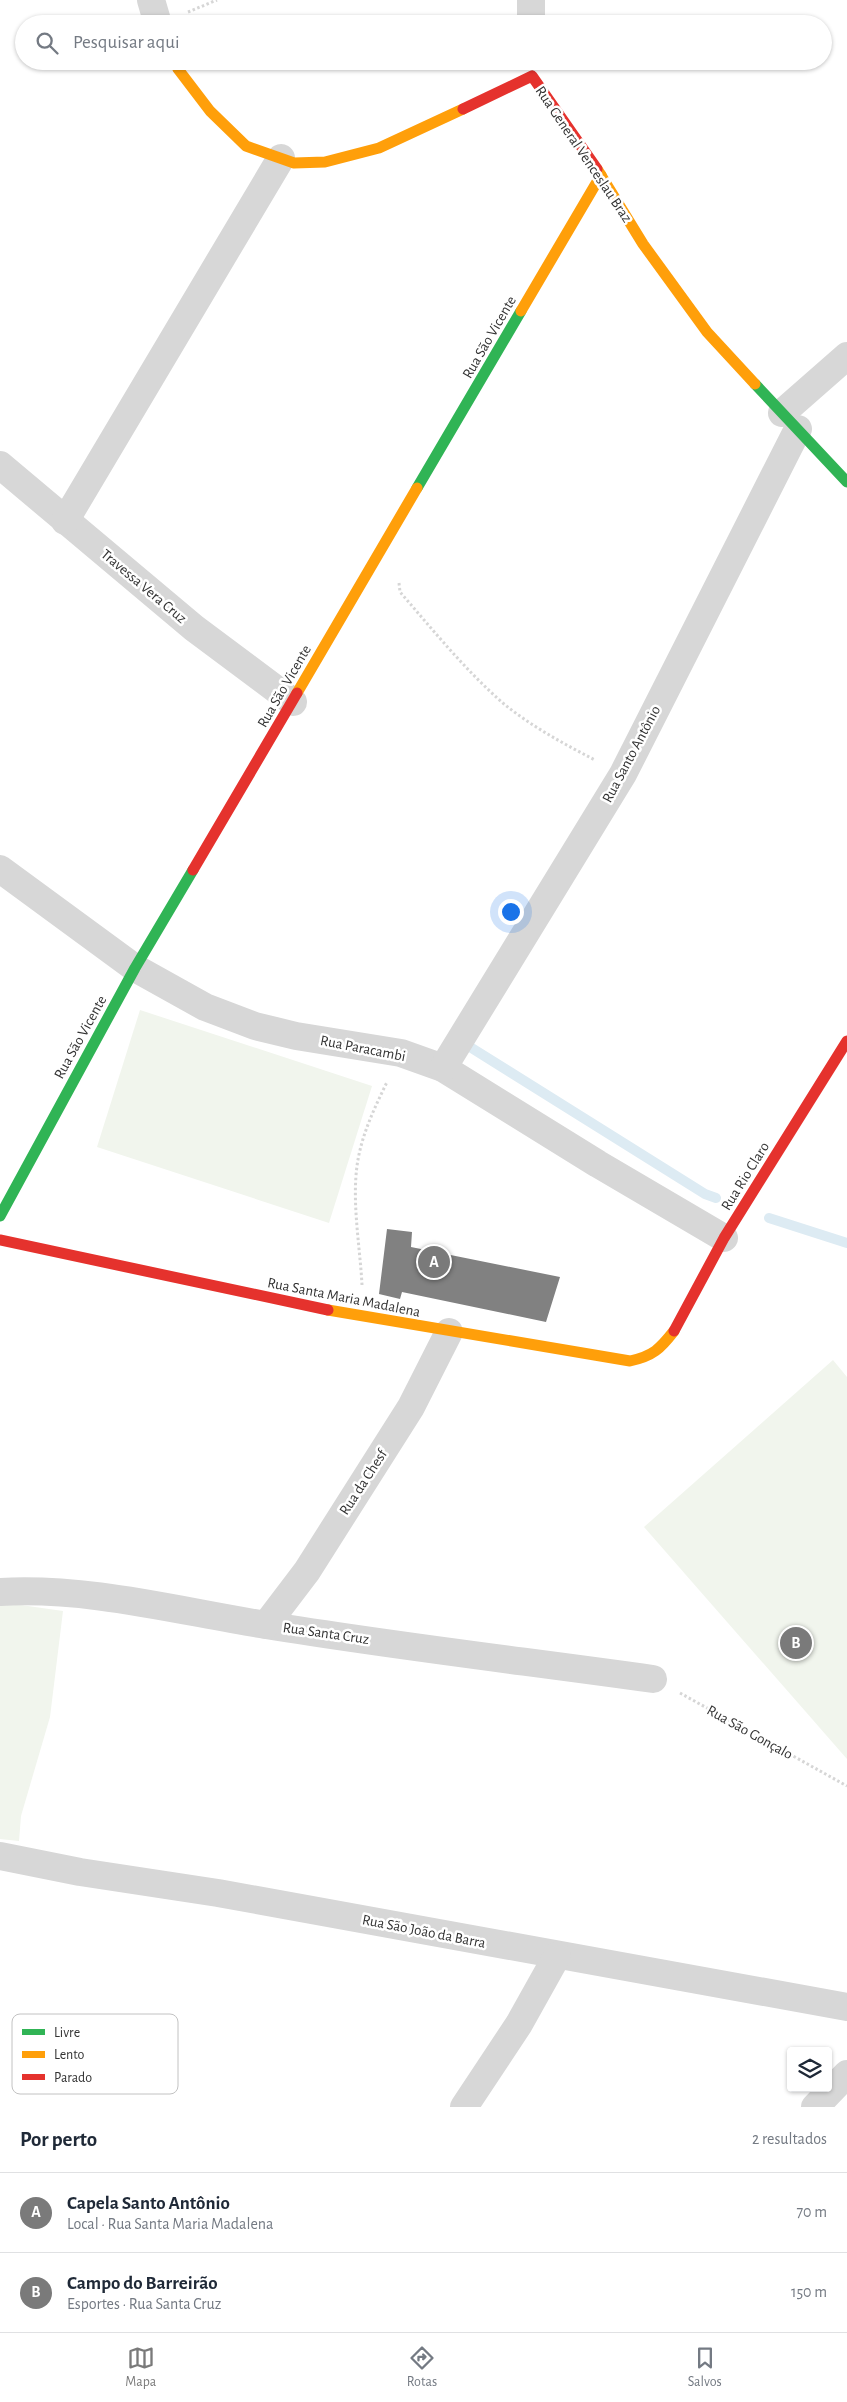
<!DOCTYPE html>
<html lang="pt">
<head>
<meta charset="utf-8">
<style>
	:root { --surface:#fff; --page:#f6f6f7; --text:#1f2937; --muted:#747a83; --line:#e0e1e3; --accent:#7a7a7a }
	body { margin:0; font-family:"Alegreya Sans",sans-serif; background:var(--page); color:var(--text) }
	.controls { position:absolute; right:15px; bottom:15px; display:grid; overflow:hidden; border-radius:5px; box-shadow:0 1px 4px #0004 }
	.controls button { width:45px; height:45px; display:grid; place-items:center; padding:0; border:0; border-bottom:1px solid var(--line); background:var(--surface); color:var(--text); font:25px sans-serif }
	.you { position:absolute; left:510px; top:911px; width:18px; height:18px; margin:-12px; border:4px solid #fff; border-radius:50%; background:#1a73e8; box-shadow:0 0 0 8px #1a73e833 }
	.badge { display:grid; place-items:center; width:32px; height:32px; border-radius:50%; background:var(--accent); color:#fff; font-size:16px; font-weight:700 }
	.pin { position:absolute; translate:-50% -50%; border:2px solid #fff; box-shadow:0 1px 5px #0006 }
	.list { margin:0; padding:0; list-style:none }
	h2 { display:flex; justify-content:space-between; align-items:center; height:65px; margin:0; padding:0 20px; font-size:21px }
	h2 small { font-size:16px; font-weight:400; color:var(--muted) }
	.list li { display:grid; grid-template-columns:32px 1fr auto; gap:15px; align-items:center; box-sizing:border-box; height:80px; padding:0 20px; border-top:1px solid var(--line) }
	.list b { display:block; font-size:19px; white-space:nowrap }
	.list p { margin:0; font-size:16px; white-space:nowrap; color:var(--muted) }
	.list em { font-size:16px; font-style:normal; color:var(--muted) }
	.icon { flex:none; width:28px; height:28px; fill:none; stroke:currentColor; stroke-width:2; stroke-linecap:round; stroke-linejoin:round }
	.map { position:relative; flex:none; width:847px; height:2107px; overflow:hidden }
	.search { position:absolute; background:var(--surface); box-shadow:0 1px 4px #0004; left:15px; right:15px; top:15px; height:55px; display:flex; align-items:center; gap:12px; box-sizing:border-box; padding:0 18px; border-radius:28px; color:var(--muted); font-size:19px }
	.sheet { height:225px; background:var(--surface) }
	nav { display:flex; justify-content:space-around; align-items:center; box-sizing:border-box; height:70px; border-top:1px solid var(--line); background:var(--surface); font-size:14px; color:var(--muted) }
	nav a { display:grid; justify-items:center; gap:2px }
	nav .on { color:var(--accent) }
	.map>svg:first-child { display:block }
	.green { fill:#f1f5ed }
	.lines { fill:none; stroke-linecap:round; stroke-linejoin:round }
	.stream { stroke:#ddebf3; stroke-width:10 }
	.building { fill:#818181 }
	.path { stroke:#d6d6d6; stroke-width:3; stroke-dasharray:2.5 2.5; stroke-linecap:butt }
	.street { stroke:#d7d7d7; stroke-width:28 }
	.fast { stroke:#30b455; stroke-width:11 }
	.slow { stroke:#ff9f0a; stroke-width:11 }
	.jam { stroke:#e5322d; stroke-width:11 }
	.labels { text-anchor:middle; stroke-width:5; stroke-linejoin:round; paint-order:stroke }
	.street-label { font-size:15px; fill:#333; stroke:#fff }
	.key { fill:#fff; stroke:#c2c2c2; stroke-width:1 }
	.key-label { font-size:14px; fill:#333 }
</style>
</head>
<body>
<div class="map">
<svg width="847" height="2107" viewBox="0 0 847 2107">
	<rect width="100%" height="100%" fill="#fff"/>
	<g class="green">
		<path d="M140,1010L372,1086L329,1223L97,1147Z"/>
		<path d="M833,1360L847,1377V1759L644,1527Z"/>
		<path d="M0,1602L63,1611L50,1717L21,1816L19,1841L0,1839Z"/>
	</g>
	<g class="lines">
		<g class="stream">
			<path d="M470,1047L705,1194L716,1198"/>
			<path d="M769,1218L847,1243"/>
		</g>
	</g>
	<path class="building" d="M387,1229L412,1232L411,1247L560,1277L546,1322L402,1292L400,1299L379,1294Z"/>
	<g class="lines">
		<g class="path">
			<path d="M188,12L217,0"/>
			<path d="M399,583L400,592C433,630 466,671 504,704C531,726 564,744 595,760"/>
			<path d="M362,1285C360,1247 352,1204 357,1166C361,1136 374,1109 387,1082"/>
			<path d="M680,1693L847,1786"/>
		</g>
		<g class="street">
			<path d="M151,0L158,24"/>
			<path d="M531,0V24"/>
			<path d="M782,413L847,356"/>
			<path d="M0,465L194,628L293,702"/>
			<path d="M65,521L281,158"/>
			<path d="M0,869L135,968L205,1007L255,1026L296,1036L401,1053L443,1068L598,1164L724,1238"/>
			<path d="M443,1068L623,774L798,429"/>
			<path d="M0,1592C90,1587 178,1611 266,1625C394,1646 524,1661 653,1679"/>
			<path d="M266,1625L307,1571L411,1407L449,1332"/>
			<path d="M0,1856L80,1872L218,1893L847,2007"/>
			<path d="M464,2107L519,2024L557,1956"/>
			<path d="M815,2107L847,2074"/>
		</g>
		<g class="fast">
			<path d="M755,384L847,482"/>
			<path d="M417,488L521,311"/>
			<path d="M0,1216L135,968L193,870"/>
		</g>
		<g class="slow">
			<path d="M175,61L178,69L210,111L246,146L294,163L325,162L379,148L463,109"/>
			<path d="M597,169L643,244L707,332L755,384"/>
			<path d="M521,311L601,175"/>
			<path d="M297,693L417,488"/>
			<path d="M328,1310L630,1361C653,1356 660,1349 674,1331"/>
		</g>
		<g class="jam">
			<path d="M463,109L532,76L597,169"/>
			<path d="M193,870L297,693"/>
			<path d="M0,1240L328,1310"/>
			<path d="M674,1331L724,1238L847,1041"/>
		</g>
	</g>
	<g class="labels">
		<g class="street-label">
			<text transform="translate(584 154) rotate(56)" y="5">Rua General Venceslau Braz</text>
			<text transform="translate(489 337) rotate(-60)" y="5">Rua São Vicente</text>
			<text transform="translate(144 586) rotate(40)" y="5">Travessa Vera Cruz</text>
			<text transform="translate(284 686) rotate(-60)" y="5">Rua São Vicente</text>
			<text transform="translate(631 754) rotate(-62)" y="5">Rua Santo Antônio</text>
			<text transform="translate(80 1037) rotate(-61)" y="5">Rua São Vicente</text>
			<text transform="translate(363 1048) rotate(11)" y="5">Rua Paracambi</text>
			<text transform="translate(745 1176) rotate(-58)" y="5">Rua Rio Claro</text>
			<text transform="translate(344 1297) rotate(11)" y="5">Rua Santa Maria Madalena</text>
			<text transform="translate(363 1482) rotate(-57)" y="5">Rua da Chesf</text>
			<text transform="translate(326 1633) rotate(8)" y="5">Rua Santa Cruz</text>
			<text transform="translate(750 1732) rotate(29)" y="5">Rua São Gonçalo</text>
			<text transform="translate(424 1931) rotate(11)" y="5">Rua São João da Barra</text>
		</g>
	</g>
	<rect x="12" y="2014" width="166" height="80" rx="8" class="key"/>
	<rect x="22" y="2029" width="23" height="6" fill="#30b455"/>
	<rect x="22" y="2051" width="23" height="7" fill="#ff9f0a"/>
	<rect x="22" y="2074" width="23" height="6" fill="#e5322d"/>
	<g class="key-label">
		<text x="54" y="2037">Livre</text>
		<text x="54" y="2059">Lento</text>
		<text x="54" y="2082">Parado</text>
	</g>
</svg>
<div class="controls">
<button><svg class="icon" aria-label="layers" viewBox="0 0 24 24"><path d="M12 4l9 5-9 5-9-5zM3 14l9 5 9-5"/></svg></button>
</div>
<div class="you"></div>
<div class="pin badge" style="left:434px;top:1262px">A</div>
<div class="pin badge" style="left:796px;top:1643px">B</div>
<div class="search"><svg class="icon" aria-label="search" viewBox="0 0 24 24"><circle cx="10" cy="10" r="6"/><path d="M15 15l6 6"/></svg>Pesquisar aqui</div>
</div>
<section class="sheet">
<h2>Por perto<small>2 resultados</small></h2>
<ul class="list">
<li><span class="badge">A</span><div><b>Capela Santo Antônio</b><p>Local · Rua Santa Maria Madalena</p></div><em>70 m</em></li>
<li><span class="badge">B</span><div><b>Campo do Barreirão</b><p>Esportes · Rua Santa Cruz</p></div><em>150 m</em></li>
</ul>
</section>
<nav>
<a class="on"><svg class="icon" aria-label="map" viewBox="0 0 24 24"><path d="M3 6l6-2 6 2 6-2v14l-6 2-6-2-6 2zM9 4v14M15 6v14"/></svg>Mapa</a>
<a><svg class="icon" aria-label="directions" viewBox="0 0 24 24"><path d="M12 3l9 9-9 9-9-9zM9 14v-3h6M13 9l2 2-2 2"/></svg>Rotas</a>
<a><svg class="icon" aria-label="saved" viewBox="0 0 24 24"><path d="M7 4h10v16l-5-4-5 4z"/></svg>Salvos</a>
</nav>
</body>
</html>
